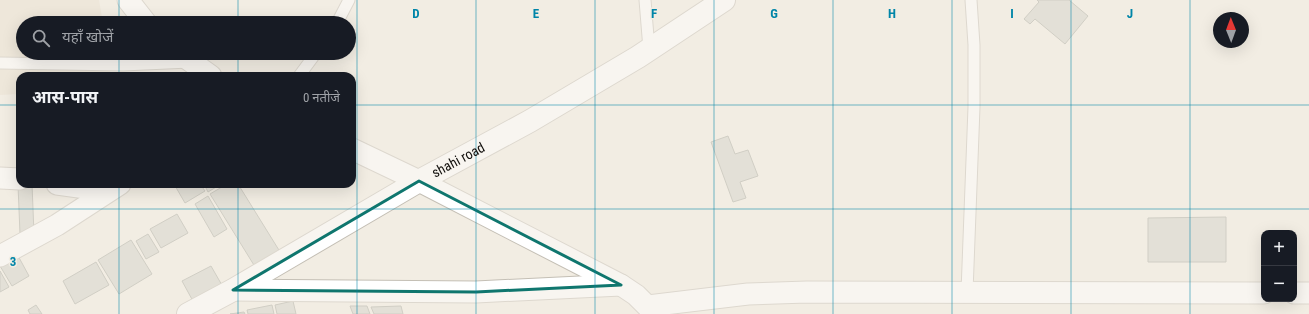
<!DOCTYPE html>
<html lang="hi">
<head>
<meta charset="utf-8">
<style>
	:root { --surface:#171b24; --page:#20242c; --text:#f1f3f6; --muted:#9ea1a6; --line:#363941 }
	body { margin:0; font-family:"Roboto Condensed","Noto Sans Devanagari",sans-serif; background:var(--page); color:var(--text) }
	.controls { position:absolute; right:12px; bottom:12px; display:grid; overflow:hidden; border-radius:8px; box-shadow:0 4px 16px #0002 }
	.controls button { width:36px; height:36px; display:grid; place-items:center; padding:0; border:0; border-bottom:1px solid var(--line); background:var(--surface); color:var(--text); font:20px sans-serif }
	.compass { position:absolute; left:1213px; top:12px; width:36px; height:36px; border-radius:50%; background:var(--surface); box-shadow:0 4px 16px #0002; rotate:359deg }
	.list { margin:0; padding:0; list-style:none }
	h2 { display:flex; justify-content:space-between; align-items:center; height:52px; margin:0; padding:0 16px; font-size:17px }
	h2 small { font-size:13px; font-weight:400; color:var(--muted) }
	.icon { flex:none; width:22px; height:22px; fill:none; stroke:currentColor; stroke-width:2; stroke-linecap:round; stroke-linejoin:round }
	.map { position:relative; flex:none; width:1309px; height:314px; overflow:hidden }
	.search { position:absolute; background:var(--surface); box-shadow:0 4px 16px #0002; left:16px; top:16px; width:340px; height:44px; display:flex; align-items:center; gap:10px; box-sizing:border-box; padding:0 14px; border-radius:22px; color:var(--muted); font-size:15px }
	.panel { position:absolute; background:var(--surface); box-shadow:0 4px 16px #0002; left:16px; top:72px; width:340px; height:116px; border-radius:12px }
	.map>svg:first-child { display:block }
	.built { fill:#e9e0cf }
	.building { fill:#d0d1c7; stroke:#a8a99f }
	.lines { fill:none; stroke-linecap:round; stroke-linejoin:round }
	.service-casing { stroke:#c4bfb5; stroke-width:13 }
	.minor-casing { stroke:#c4bfb5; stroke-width:23 }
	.tertiary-casing { stroke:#c4bfb5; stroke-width:24 }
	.service { stroke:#fff; stroke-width:11 }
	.minor { stroke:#fff; stroke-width:21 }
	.tertiary { stroke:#fff; stroke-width:22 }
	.marked { fill:none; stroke:#0f766e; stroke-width:3; stroke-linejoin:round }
	.grid { fill:none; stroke:#0085a8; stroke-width:1; stroke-opacity:0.55 }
	.labels { text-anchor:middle; stroke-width:3; stroke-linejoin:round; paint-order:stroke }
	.street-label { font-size:14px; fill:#12100d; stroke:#f2ede3 }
	.grid-label { font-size:13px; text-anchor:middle; font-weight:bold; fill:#0085a8; stroke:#f2ede3; stroke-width:3; stroke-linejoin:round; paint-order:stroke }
</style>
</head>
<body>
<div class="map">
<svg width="1309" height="314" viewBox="0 0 1309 314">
	<rect width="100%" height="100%" fill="#f2ede3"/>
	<path class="built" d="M0,0H99L103,23H23V53H107L111,76H20V94L0,95Z"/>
	<g class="building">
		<path d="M1037,0H1069L1088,16L1065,44L1035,19L1030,24L1024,19L1039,2Z"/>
		<path d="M728,136L735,154L748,150L758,176L740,182L746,198L733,202L711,142Z"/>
		<path d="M32,184L34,234H20L18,185Z"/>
		<path d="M174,184H200L205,191L185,203Z"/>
		<path d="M204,184H221L208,192Z"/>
		<path d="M227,184H238L282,255L257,270L210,194Z"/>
		<path d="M208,196L227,229L214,237L195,204Z"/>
		<path d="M177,214L188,233L161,248L150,229Z"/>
		<path d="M1226,217V262H1148V218Z"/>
		<path d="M148,234L159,252L146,259L136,241Z"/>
		<path d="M131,240L152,274L119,294L98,260Z"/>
		<path d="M16,252L29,276L12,286L0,266Z"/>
		<path d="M96,262L109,285L75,304L63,281Z"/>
		<path d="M211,266L223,287L194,303L182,281Z"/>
		<path d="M0,271L9,287L0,292Z"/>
		<path d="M293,301L296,314H277L275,305Z"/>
		<path d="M36,305L42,314H30L28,310Z"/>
		<path d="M272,305L274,314H248L247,310Z"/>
		<path d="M350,306H367L370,314H353Z"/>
		<path d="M401,306L403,314H374L371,307Z"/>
		<path d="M244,312L245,314H230Z"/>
	</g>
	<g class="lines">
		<defs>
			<g id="service">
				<path d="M645,0L649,49"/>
				<path d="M337,23L349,0"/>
				<path d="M0,63L123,65L189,62"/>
				<path d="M299,76L316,53"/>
				<path d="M967,292L974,107V45L971,0"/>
			</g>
			<g id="minor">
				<path d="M128,0L146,23"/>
				<path d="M179,53L211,76"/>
				<path d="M352,149L419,181L621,285L636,295L655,314"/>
				<path d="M0,178L20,179"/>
				<path d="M57,184L108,191"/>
				<path d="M0,256L57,225L120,184"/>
				<path d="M233,290L476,292L621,285"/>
				<path d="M1294,293H1309"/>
				<path d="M648,306L748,294L807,292L1264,293"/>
			</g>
			<g id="tertiary">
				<path id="s1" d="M188,314L233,290L419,181L530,121L638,57L724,0"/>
			</g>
		</defs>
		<use href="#service" class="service-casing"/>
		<use href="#minor" class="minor-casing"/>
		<use href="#tertiary" class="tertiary-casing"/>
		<use href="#service" class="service"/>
		<use href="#minor" class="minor"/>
		<use href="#tertiary" class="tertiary"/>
	</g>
	<path d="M0 0H1309V314H0ZM419,181L621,285L476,292L233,290Z" fill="#f2ede3" fill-opacity=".55" fill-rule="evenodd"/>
	<path class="marked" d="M419,181L621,285L476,292L233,290Z"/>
	<path class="grid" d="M119,0V23M238,0V23M357,0V314M476,0V314M595,0V314M714,0V314M833,0V314M952,0V314M1071,0V314M1190,0V314M119,53V76M238,53V76M0,105H20M352,105H1309M119,184V314M238,184V314M0,209H1309"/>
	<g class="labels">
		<g class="street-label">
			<text dy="5" stroke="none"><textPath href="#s1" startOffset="311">shahi road</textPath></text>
		</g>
	</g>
	<g class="grid-label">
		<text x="416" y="18">D</text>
		<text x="536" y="18">E</text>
		<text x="654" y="18">F</text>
		<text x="774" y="18">G</text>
		<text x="892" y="18">H</text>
		<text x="1012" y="18">I</text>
		<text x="1130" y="18">J</text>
		<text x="13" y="266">3</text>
	</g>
</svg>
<div class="controls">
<button>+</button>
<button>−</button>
</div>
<svg class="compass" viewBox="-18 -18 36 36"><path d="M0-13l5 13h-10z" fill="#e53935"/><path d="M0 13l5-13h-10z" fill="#9ea1a6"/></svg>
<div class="search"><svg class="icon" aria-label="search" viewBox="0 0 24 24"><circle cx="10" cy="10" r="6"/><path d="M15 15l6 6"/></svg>यहाँ खोजें</div>
<section class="panel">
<h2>आस-पास<small>0 नतीजे</small></h2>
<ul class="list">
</ul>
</section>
</div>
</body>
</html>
